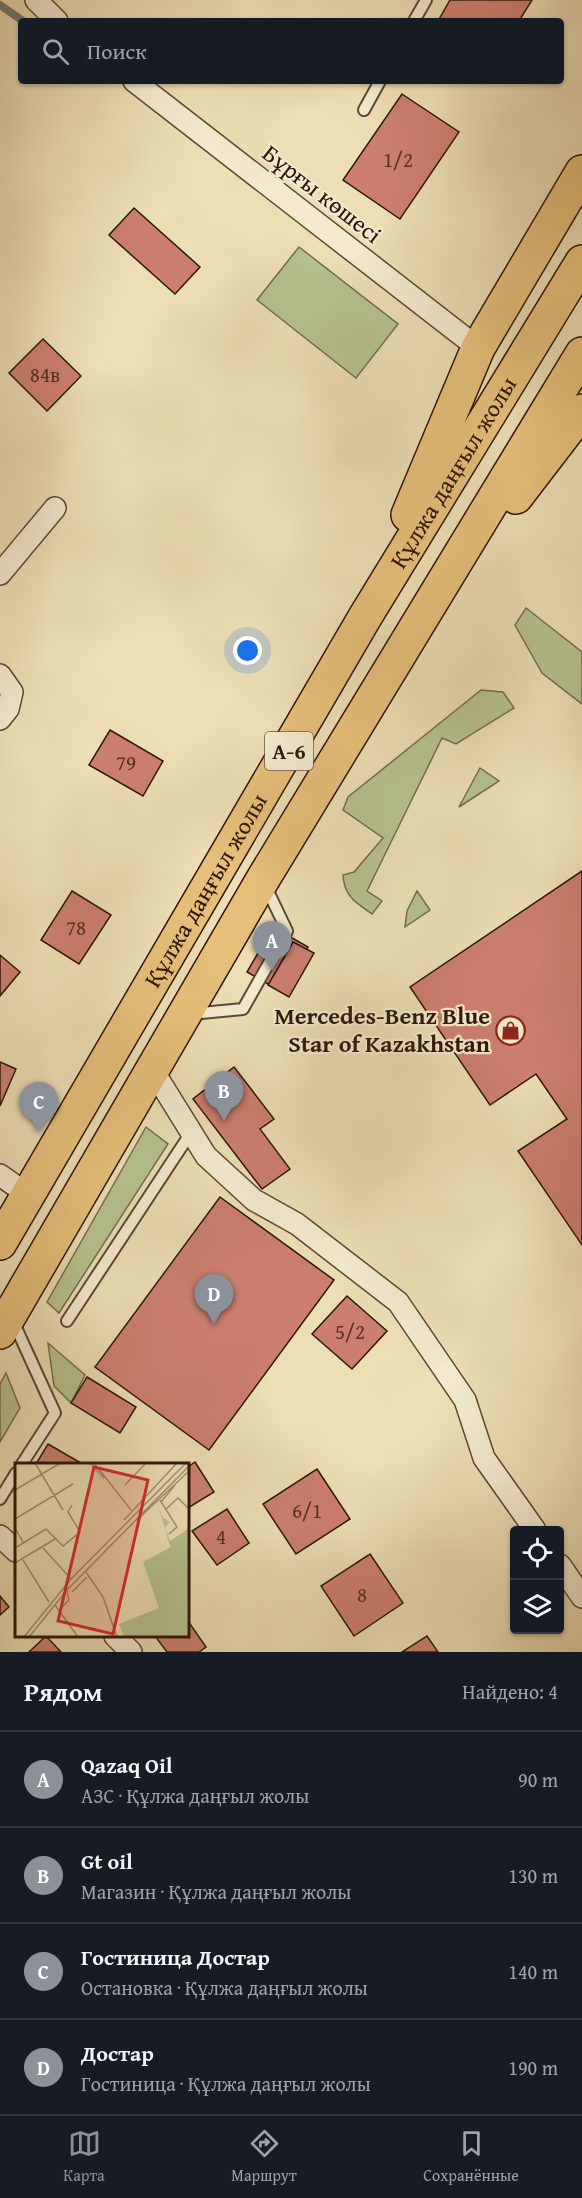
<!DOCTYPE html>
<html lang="ru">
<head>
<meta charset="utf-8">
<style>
	:root { --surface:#171b24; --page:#20242c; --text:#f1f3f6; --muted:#9ea1a6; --line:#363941; --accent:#8c9099 }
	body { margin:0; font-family:"Gentium Book Plus",serif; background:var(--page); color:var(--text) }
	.controls { position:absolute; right:18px; bottom:18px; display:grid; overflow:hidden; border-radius:6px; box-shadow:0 2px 4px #0004 }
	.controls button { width:54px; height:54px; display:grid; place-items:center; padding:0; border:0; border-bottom:2px solid var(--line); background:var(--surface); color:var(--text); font:30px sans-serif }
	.you { position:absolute; left:248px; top:651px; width:21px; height:21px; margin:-15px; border:4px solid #fff; border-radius:50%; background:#1a73e8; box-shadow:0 0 0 9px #1a73e833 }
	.badge { display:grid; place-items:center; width:39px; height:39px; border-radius:50%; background:var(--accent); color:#fff; font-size:20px; font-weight:700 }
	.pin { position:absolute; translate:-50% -50px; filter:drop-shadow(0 2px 3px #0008) }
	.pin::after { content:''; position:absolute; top:32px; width:21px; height:18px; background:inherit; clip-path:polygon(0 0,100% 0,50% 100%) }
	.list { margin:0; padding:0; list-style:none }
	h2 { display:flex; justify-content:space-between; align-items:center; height:78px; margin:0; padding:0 24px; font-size:26px }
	h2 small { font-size:20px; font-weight:400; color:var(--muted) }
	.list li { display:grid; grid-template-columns:39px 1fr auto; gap:18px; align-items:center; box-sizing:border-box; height:96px; padding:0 24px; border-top:2px solid var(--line) }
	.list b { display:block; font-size:22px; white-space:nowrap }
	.list p { margin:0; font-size:20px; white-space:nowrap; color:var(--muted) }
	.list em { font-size:20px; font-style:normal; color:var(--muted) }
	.icon { flex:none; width:33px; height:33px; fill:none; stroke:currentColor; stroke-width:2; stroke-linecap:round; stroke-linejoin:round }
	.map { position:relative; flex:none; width:582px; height:1652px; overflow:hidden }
	.search { position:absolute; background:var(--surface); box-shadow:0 2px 4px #0004; left:18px; right:18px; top:18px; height:66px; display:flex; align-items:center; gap:15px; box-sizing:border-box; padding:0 21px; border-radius:6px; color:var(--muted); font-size:22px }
	.sheet { height:462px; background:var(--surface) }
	nav { display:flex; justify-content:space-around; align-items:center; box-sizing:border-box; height:84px; border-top:2px solid var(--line); background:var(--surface); font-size:16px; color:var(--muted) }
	nav a { display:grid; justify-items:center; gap:3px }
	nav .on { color:var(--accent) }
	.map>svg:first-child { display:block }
	.green { fill:#b6c28f; stroke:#726c4c; stroke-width:1.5 }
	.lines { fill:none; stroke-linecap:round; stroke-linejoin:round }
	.stream { stroke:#717874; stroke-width:8 }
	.building { fill:#cc7f70; stroke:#2d160a; stroke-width:1.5 }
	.service-casing { stroke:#5d4835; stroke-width:14 }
	.minor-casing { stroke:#5d4835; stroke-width:24 }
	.primary-casing { stroke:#2d160a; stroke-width:36 }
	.service { stroke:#f3eacf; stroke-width:10 }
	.minor { stroke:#f3eacf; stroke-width:21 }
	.primary { stroke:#e6bf7a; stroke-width:33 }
	.labels { text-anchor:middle; stroke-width:4.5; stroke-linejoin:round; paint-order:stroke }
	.number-label { font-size:21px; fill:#553024 }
	.shield { fill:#f3eacf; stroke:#685645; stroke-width:1.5 }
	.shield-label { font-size:22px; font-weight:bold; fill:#2d160a }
	.street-label { font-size:24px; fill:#2d160a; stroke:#f3eacf }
	.poi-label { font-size:24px; font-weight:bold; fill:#2d160a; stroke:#f3eacf; text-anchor:end }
	.inset-river { fill:none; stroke:#9fb9ba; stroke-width:3 }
	.inset-road { fill:none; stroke:#a08e71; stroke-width:1.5 }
	.view { fill:#d62828; fill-opacity:0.15; stroke:#d62828; stroke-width:3 }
	.inset-edge { fill:none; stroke:#2d160a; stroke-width:3 }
</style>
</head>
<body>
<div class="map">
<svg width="582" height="1652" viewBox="0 0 582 1652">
	<rect width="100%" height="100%" fill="#ecdeb5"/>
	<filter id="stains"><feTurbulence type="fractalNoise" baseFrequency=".00333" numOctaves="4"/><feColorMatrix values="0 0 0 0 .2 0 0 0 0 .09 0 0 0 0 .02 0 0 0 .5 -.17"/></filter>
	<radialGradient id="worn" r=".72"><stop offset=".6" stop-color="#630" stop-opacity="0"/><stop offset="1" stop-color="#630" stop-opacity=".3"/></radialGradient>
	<g class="green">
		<path d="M299,247L398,324L356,378L257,300Z"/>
		<path d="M526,608L582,652V704L542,673L515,625Z"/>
		<path d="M481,690L503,692L514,708L456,744L442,738L367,891L382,901L372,914C356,903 344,896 343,875L354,872L383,838L343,810L348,797Z"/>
		<path d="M480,768L499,781L459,807Z"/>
		<path d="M417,891L430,910L405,927L407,911Z"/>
		<path d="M146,1127L168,1144L59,1313L47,1302Z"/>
		<path d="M48,1343L85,1375L71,1403L54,1386Z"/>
		<path d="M6,1373L20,1408L0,1442V1384Z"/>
	</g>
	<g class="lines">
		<path class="stream" d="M0,5L23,21"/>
	</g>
	<g class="building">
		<path d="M450,0H532L519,21H438Z"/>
		<path d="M402,94L459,132L400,219L343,180Z"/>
		<path d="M134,208L200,267L175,294L109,235Z"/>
		<path d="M43,339L81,376L47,411L9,373Z"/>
		<path d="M110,730L163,761L143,796L89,765Z"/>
		<path d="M582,871V1245L518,1151L567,1119L536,1074L490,1105L410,987Z"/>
		<path d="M72,891L111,915L79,964L41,940Z"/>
		<path d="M273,927L308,947L282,992L247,972Z"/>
		<path d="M293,942L314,953L289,997L268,985Z"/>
		<path d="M0,955L20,972L0,996Z"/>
		<path d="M0,1062L16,1069L0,1106Z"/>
		<path d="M234,1067L274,1119L260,1129L290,1169L262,1189L193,1099Z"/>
		<path d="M220,1197L334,1280L209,1450L95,1367Z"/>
		<path d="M347,1296L387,1331L352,1369L312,1334Z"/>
		<path d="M87,1377L136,1407L120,1433L71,1403Z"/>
		<path d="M48,1444L79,1462L77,1464H36Z"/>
		<path d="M195,1462L214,1492L188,1508V1467Z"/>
		<path d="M317,1469L350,1519L296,1554L263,1504Z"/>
		<path d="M227,1509L249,1543L217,1565L192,1531Z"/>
		<path d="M370,1554L403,1603L354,1636L321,1586Z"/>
		<path d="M0,1596L9,1607L0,1615Z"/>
		<path d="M188,1621L206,1647L199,1652H167L155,1636H188Z"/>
		<path d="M46,1636L61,1652H29Z"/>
		<path d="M427,1636L438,1652H402Z"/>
	</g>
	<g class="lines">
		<defs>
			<g id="service">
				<path d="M414,21L426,0"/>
				<path d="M364,110L380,81"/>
				<path d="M191,1014L243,1009L287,931L266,887"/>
				<path d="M13,1321L55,1413L22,1464"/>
				<path d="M67,1321L190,1134"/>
				<path d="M0,1499L16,1473"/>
			</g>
			<g id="minor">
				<path d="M36,0L57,21"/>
				<path d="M134,81L478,348"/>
				<path d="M0,574L55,508"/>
				<path d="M0,675L12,692L8,709L0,719"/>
				<path d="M152,1069L206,1156L254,1200L297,1224L398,1302L465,1400L484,1458L535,1530"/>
				<path d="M0,1175L27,1194"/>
				<path d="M0,1536L16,1551"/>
				<path d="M560,1565L582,1597"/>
				<path d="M115,1636L131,1652"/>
			</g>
			<g id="primary">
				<path d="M516,497L582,411"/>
				<path d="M408,515L478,348L582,172"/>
				<path id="s1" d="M0,1243L365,617L582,262"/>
				<path d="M0,1332L263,879L582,354"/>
			</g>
		</defs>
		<use href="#service" class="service-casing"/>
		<use href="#minor" class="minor-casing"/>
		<use href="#primary" class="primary-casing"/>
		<use href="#service" class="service"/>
		<use href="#minor" class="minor"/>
		<use href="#primary" class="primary"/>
	</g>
	<defs>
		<symbol id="shop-ring" viewBox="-11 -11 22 22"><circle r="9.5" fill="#f3eacf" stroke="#8f2418" stroke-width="1.5"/><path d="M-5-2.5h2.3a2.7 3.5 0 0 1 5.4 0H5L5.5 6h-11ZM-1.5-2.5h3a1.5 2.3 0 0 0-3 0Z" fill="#8f2418"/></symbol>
	</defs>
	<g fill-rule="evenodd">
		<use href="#shop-ring" x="494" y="1014" width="33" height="33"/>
	</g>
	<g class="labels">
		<g class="number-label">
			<text x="398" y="167">1/2</text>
			<text x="45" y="382">84в</text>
			<text x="126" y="770">79</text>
			<text x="76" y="935">78</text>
			<text x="350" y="1339">5/2</text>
			<text x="307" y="1518">6/1</text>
			<text x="221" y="1544">4</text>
			<text x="362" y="1602">8</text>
		</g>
		<rect class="shield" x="265" y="732" width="48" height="38" rx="4.5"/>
		<g class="shield-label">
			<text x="289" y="759">A-6</text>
		</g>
		<g class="street-label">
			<text transform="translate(322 194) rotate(38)" y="8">Бұрғы көшесі</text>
			<text dy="8" stroke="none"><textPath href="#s1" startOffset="894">Құлжа даңғыл жолы</textPath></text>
			<text dy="8" stroke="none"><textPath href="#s1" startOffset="408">Құлжа даңғыл жолы</textPath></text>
		</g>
		<g class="poi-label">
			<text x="490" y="1024">Mercedes-Benz Blue<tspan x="490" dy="28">Star of Kazakhstan</tspan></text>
		</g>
	</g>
	<g transform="translate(15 1463)">
		<rect width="174" height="174" fill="#ecdeb5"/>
		<path d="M144,45L148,55L155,59L150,64L155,78L174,65V174H109L104,161L144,145L128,99L156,84L154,80Z" fill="#b6c28f"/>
		<path class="inset-river" d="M75,0L89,15"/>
		<path class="inset-road" d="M20,0L48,47M79,0L116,47M110,22L131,0M0,27L44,1M145,37L162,64L154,71M146,39L160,22M151,46L163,35L174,46M0,56L58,21M109,57L162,0M122,57L174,8M0,65L9,81M0,85L31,66L48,83L65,69L53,49L57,42M28,85L56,116M8,97L34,139M0,100L40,76M71,109L88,134L102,174M57,129L72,114M40,142L63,174M45,146L54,137L52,128M9,174L56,116L171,0M14,174L52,127L174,3"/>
		<path class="view" d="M79,4L133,17L98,171L43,158Z"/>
		<rect width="174" height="174" class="inset-edge"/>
	</g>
	<rect width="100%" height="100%" filter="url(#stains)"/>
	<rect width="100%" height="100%" fill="url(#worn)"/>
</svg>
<div class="controls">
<button><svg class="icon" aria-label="locate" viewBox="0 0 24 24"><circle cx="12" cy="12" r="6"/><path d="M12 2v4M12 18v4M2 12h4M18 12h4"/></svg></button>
<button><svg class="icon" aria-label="layers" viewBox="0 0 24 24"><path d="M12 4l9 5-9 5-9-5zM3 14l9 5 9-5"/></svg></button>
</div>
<div class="you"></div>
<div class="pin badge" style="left:272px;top:971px">A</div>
<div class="pin badge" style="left:224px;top:1121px">B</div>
<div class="pin badge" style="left:39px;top:1132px">C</div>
<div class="pin badge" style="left:214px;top:1324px">D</div>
<div class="search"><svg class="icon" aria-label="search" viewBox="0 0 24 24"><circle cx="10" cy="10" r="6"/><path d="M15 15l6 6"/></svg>Поиск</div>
</div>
<section class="sheet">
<h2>Рядом<small>Найдено: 4</small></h2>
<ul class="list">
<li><span class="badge">A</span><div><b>Qazaq Oil</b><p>АЗС · Құлжа даңғыл жолы</p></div><em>90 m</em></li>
<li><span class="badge">B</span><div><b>Gt oil</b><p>Магазин · Құлжа даңғыл жолы</p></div><em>130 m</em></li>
<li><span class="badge">C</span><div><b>Гостиница Достар</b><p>Остановка · Құлжа даңғыл жолы</p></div><em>140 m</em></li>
<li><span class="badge">D</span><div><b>Достар</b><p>Гостиница · Құлжа даңғыл жолы</p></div><em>190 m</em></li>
</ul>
</section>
<nav>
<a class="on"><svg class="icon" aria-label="map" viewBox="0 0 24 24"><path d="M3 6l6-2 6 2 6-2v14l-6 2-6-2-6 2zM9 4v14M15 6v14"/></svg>Карта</a>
<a><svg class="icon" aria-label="directions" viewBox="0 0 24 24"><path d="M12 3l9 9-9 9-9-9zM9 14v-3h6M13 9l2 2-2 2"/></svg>Маршрут</a>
<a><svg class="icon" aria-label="saved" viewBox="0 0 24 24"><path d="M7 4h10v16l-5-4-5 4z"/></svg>Сохранённые</a>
</nav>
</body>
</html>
